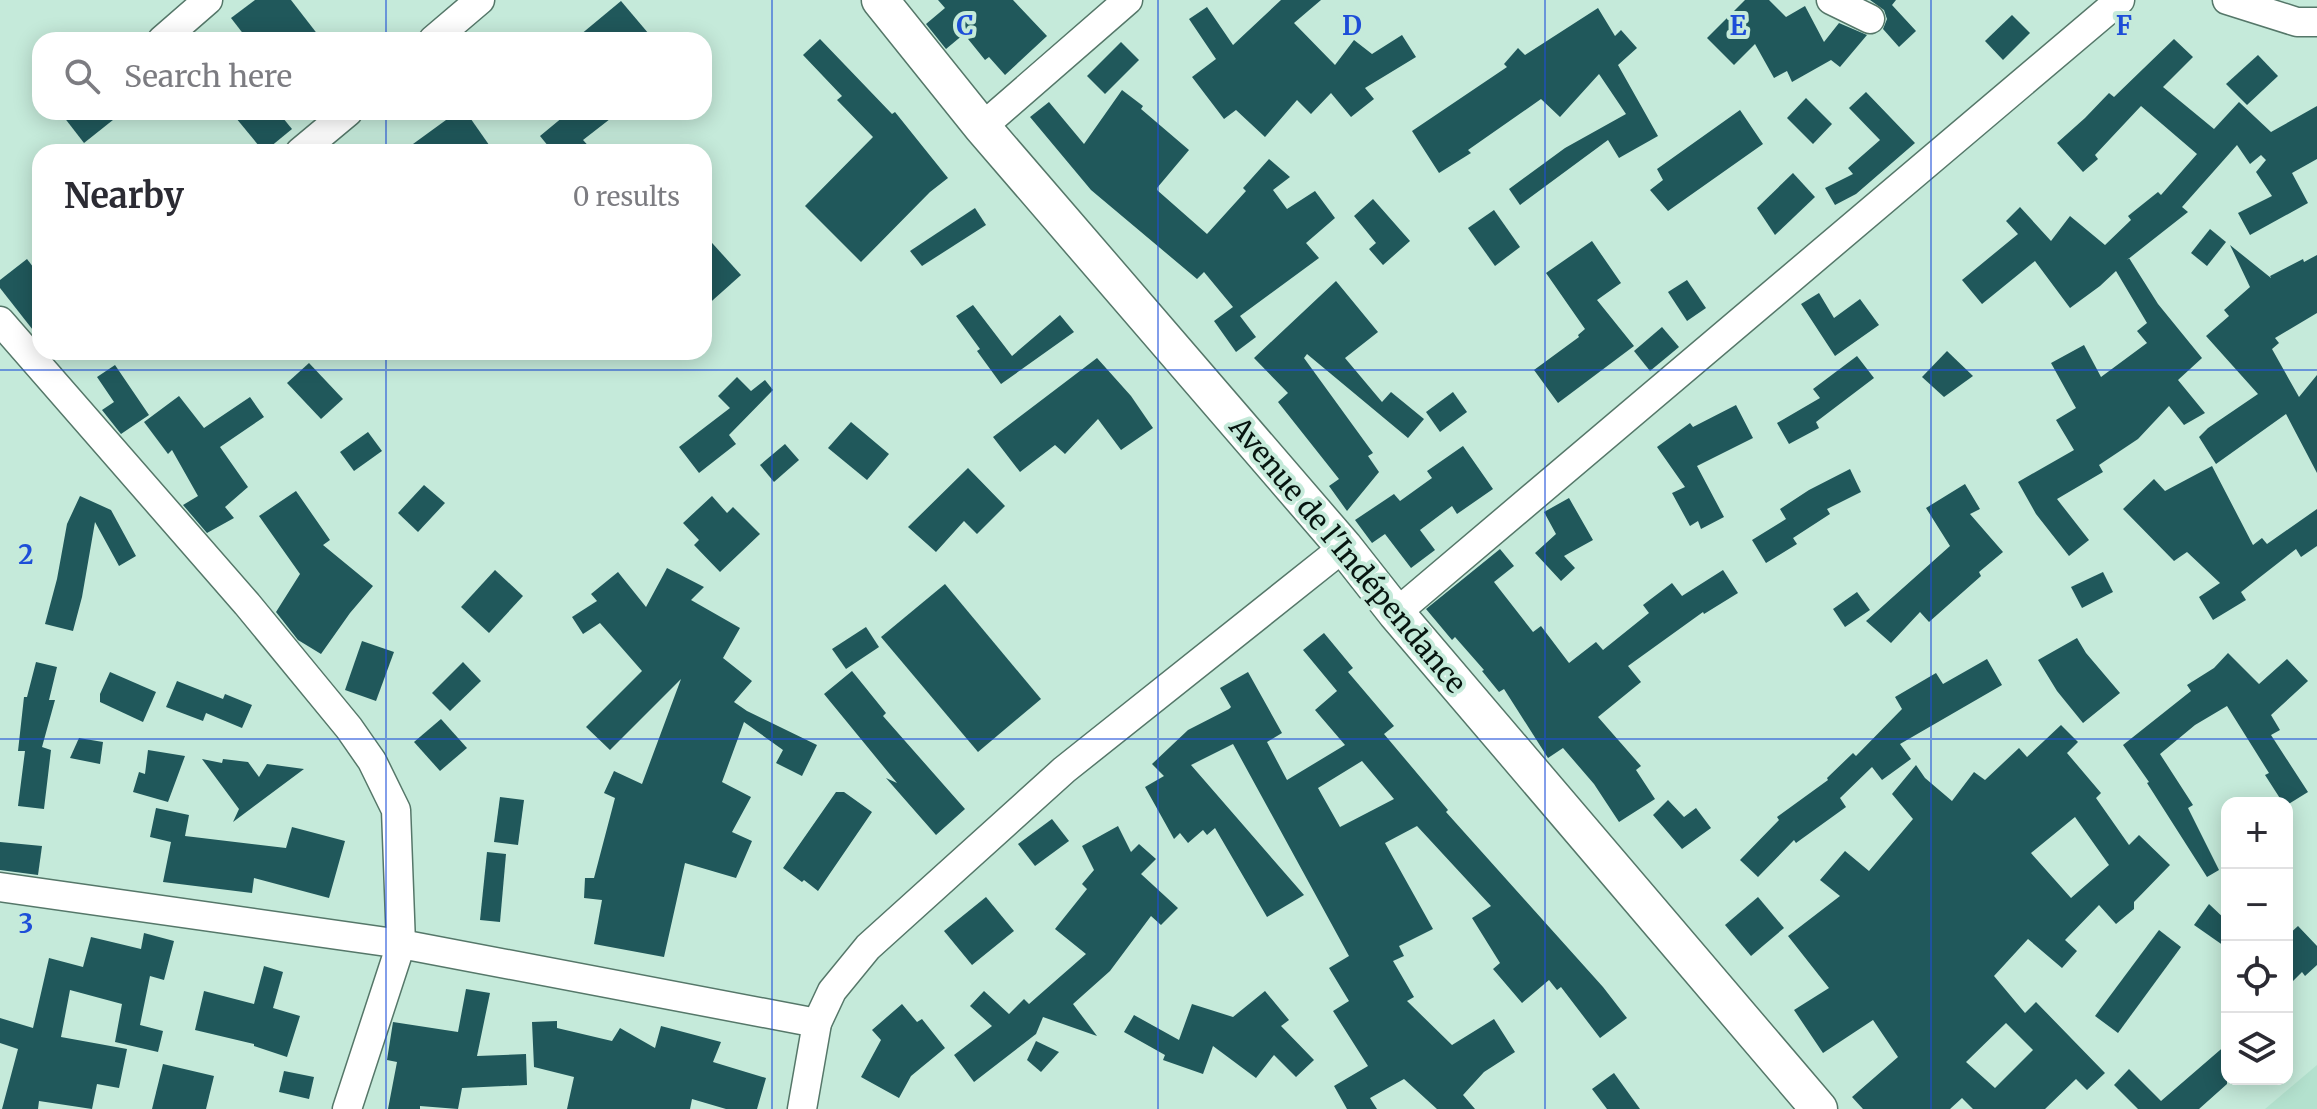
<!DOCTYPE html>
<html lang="en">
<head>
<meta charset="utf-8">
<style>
	:root { --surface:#fff; --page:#f2f2f3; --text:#2b2b33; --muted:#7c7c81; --line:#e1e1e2 }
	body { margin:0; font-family:Merriweather,serif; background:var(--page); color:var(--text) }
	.controls { position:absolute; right:24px; bottom:24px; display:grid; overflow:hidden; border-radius:16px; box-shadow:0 4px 20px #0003 }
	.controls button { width:72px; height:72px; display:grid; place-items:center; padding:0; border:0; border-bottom:2px solid var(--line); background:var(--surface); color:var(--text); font:40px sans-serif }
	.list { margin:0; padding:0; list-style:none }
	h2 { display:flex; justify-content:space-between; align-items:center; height:104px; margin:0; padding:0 32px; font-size:34px }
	h2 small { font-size:26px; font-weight:400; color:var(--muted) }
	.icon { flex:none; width:44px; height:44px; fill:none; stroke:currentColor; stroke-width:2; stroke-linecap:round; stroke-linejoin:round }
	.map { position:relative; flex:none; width:2317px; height:1109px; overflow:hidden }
	.search { position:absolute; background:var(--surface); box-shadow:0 4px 20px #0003; left:32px; top:32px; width:680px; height:88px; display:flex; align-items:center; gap:20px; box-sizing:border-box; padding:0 28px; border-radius:24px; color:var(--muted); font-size:30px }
	.panel { position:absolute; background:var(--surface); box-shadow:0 4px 20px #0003; left:32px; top:144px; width:680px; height:216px; border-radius:24px }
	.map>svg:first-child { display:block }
	.built { fill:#b3e1ce }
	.building { fill:#20585b; fill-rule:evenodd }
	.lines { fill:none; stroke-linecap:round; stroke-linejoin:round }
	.minor-casing { stroke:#557769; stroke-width:31 }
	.major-casing { stroke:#557769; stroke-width:39 }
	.minor { stroke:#fff; stroke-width:28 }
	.major { stroke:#fff; stroke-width:36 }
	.grid { fill:none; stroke:#1d4ed8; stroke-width:2; stroke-opacity:0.55 }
	.labels { text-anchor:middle; stroke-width:8; stroke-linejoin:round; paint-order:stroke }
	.street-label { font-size:28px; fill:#071510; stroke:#c5eada }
	.grid-label { font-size:26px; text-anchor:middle; font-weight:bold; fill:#1d4ed8; stroke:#c5eada; stroke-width:8; stroke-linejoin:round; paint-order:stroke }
</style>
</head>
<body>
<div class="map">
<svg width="2317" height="1109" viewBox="0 0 2317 1109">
	<rect width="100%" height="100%" fill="#c5eada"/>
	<path class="built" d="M2317,1065V1109H2265Z"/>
	<g class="building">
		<path d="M255,0H291L322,40H248L231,18Z"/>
		<path d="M938,0H1013L1047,36L1005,75L989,57L985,60L964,34L946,49L926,24L945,8Z"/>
		<path d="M1281,0H1321L1294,23L1335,65L1354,40L1372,54L1402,35L1416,57L1365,88L1374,99L1351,117L1331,93L1311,114L1297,100L1265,137L1236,110L1224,119L1192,77L1216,59L1189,19L1207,7L1233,45Z"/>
		<path d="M1745,0H1769L1786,17L1805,6L1824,42L1839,23L1867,35L1840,67L1831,60L1792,82L1787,71L1774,78L1755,44L1734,65L1707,38Z"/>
		<path d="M1870,0H1896L1892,5L1916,31L1899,47L1883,29L1887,19L1884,10Z"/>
		<path d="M621,1L654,40H574Z"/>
		<path d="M1598,8L1615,36L1621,30L1637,48L1618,65L1658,136L1619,158L1608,140L1520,205L1509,189L1565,148L1626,114L1599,74L1560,117L1541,99L1468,150L1471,153L1439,173L1412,131L1507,67L1504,64L1518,48L1525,55Z"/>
		<path d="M2012,15L2030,33L2003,60L1985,41Z"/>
		<path d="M820,39L892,114L895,112L948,178L930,192L861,262L805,206L873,137L837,100L842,96L803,55Z"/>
		<path d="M2174,39L2193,57L2163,87L2214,129L2239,102L2271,132L2317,106V159L2292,173L2308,203L2250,235L2238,213L2272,196L2256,172L2266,160L2261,155L2250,164L2237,145L2182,207L2188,212L2127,260L2129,258L2158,304L2202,358L2178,380L2205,413L2184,425L2169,406L2138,439L2099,465L2103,472L2057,499L2089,540L2069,556L2036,514L2018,482L2074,450L2056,420L2076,408L2051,363L2084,345L2101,377L2147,343L2137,331L2147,323L2116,271L2100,286L2070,308L2035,261L1982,304L1962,280L2018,234L2006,221L2020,207L2051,241L2070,216L2105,245L2131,220L2128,216L2158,192L2161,195L2197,154L2141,106L2095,155L2098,159L2083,172L2057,143L2085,118L2109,93L2114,97Z"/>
		<path d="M1121,42L1139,60L1105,94L1087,76Z"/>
		<path d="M2258,55L2278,76L2247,105L2226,84Z"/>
		<path d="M1122,90L1143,106L1141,109L1189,150L1157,188V190L1207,234L1246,191L1243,188L1269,159L1290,177L1273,190L1287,209L1315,191L1335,218L1306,243L1319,258L1240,316L1256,337L1236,352L1214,321L1233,307L1204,272L1197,279L1091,190L1030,117L1049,102L1084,144Z"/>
		<path d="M1866,92L1915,143L1856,194L1835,205L1825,188L1853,174L1848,168L1880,140L1849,108Z"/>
		<path d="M1806,98L1832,124L1813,144L1787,118Z"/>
		<path d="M1740,110L1763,144L1668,211L1650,190L1663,180L1657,169Z"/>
		<path d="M60,112H123L84,143Z"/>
		<path d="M231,112H278L292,129L264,152Z"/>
		<path d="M457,112H466L494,152H402Z"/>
		<path d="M569,112H619L583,140L594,152H553L540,136Z"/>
		<path d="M1793,173L1815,197L1775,235L1757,208Z"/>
		<path d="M1373,199L1410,241L1383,265L1369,249L1376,243L1354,216Z"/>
		<path d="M975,208L986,225L922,266L910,251Z"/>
		<path d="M1494,210L1520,247L1495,266L1468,228Z"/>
		<path d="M2210,229L2226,242L2207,266L2191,253Z"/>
		<path d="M704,234L741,275L704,308Z"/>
		<path d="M1592,241L1621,283L1597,300L1634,346L1558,403L1534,370L1579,337L1578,335L1585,329L1546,273Z"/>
		<path d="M2230,245L2271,278L2270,276L2303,259L2304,262L2317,255V313L2275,338L2279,343L2272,349L2299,397L2317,375V473L2286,414L2216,464L2199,437L2208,428L2258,394L2206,336L2229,316L2224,310L2250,287Z"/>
		<path d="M27,259L40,276V339L0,288V280Z"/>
		<path d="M1687,280L1706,308L1687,321L1668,292Z"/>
		<path d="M1336,281L1378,332L1345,358L1382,402L1391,392L1424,419L1408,438L1307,354L1304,358L1373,453L1368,456L1379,472L1347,511L1329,486L1339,479L1278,402L1288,393L1254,358Z"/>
		<path d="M1819,293L1834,318L1860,299L1879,325L1835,356L1801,304Z"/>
		<path d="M973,305L1012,356L1060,315L1074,332L1001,384L977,351L980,349L956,316Z"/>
		<path d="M1662,327L1679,347L1650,371L1634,351Z"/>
		<path d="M1947,351L1973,376L1944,397L1922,377Z"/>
		<path d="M1857,356L1874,378L1816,422L1819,428L1789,444L1777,423L1820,398L1813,389Z"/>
		<path d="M1097,358L1131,396L1153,428L1121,450L1098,419L1065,454L1055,445L1020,472L993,437Z"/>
		<path d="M309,363L343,399L321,419L287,383Z"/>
		<path d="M115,365L149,415L121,434L102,410L114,402L97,377Z"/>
		<path d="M737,377L751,391L765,380L773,390L729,435L736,444L699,473L679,447L730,408L718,396Z"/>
		<path d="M1453,392L1467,412L1440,432L1426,412Z"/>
		<path d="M179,396L204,428L250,397L264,417L220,447L248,487L225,507L234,518L207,533L183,505L198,496L172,450L168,454L144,422Z"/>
		<path d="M1736,405L1753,438L1697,466L1724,517L1701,529L1698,521L1690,526L1672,493L1685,487L1657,447L1690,423L1693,427Z"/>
		<path d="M851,422L889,454L867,480L828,448Z"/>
		<path d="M368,432L382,451L354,471L340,452Z"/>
		<path d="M785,444L799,460L774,482L760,465Z"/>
		<path d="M1463,446L1493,489L1457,514L1452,506L1420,530L1435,550L1411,568L1385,534L1372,543L1355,520L1394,494L1400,501L1432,478L1427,471Z"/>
		<path d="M2212,466L2253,545L2262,538L2267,544L2317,509V546L2301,557L2296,549L2241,592L2246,600L2213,620L2199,597L2220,583L2187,552L2174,561L2123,509L2154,479L2165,491Z"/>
		<path d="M968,468L1005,506L977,534L964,521L936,552L908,527Z"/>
		<path d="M1850,469L1861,492L1827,509L1830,514L1793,538L1797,544L1766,563L1752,540L1786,519L1780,509L1809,490Z"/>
		<path d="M1965,484L1980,509L1970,514L2003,552L1979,572L1981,576L1929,622L1920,612L1891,643L1866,621L1950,546L1926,508Z"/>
		<path d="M424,485L445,503L418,532L398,513Z"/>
		<path d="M296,491L330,540L323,545L373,586L350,613L321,654L298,640L276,612L300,574L259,516Z"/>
		<path d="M80,496L111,510L136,556L119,566L95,522L82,597L73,631L45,624L57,579L67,524Z"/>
		<path d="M712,496L727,513L733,507L760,534L720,572L694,545L699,540L683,523Z"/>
		<path d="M1569,498L1593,540L1564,556L1575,568L1561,581L1535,553L1556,534L1544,512Z"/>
		<path d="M1500,549L1514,566L1494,582L1533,632L1541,626L1569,663L1596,642L1603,650L1649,613L1643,605L1672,583L1682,596L1723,570L1738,593L1704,614L1703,612L1628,666L1641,682L1598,717L1641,766L1636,770L1655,799L1619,822L1594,784L1563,748L1548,758L1504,689L1499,692L1482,671L1484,670L1455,637L1452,640L1426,609Z"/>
		<path d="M667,568L704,587L691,600L740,628L723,658L752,681L734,702L747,711L817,745L802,776L776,763L783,750L744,722L722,782L751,797L732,832L752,841L736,878L685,863L664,957L594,944L602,900L584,898L585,878H594L615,798L604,793L614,771L642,784L681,679L610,750L586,727L642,671L600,623L583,634L572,617L597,601L591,594L618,572L646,607Z"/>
		<path d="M495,570L523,596L489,633L461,607Z"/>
		<path d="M2103,572L2113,592L2082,608L2071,587Z"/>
		<path d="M945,584L1041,699L978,752L881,637Z"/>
		<path d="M1857,592L1870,610L1845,627L1833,609Z"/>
		<path d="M866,627L879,647L846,669L832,649Z"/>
		<path d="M1324,633L1353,668L1348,672L1394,726L1384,734L1448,810L1446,812L1603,987L1627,1018L1600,1038L1561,987L1557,990L1549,980L1522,1003L1493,969L1500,963L1472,918L1491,906L1417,826L1385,843L1433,929L1399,946L1404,956L1393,961L1414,997L1407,1001L1452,1045L1494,1019L1515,1052L1484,1072L1463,1095L1475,1109H1437L1404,1079L1370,1098L1377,1109H1347L1334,1086L1368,1066L1333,1011L1349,1001L1329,968L1349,956L1233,744L1191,765L1304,895L1267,917L1215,828L1207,835L1203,830L1188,843L1180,833L1174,839L1145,787L1164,776L1152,764L1188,730L1229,709L1231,707L1220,688L1248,672L1282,733L1267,742L1287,780L1345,745L1315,710L1337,691L1303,650ZM1362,761L1394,799L1340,827L1318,788Z"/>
		<path d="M2077,638L2086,653L2120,693L2083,723L2057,691L2038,660Z"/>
		<path d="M362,641L394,652L376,701L345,690Z"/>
		<path d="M2228,653L2259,684L2287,659L2308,681L2271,715L2280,730L2271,735L2308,792L2287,805L2283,803L2265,775L2269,773L2227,706L2195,725L2160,754L2193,805L2188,808L2219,870L2207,877L2147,783L2149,782L2123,745L2191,691L2187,685L2214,668Z"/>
		<path d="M1987,659L2002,685L1900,744L1911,759L1882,780L1872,767L1840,798L1846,807L1796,843L1794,840L1758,877L1740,860L1779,820L1777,817L1828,780L1827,778L1853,753L1856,756L1902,709L1895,697L1936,673L1943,684Z"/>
		<path d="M36,662L57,667L49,700H55L42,747L51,750L44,809L18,806L25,751H18L24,697H27Z"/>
		<path d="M463,662L481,681L450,711L432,693Z"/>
		<path d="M852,671L886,713L883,716L965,809L936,835L886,778L897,783L824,694Z"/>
		<path d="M110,672L156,692L143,722L100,702V694Z"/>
		<path d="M177,681L223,699L225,694L252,705L242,728L206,713L203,721L166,707Z"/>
		<path d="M441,719L467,748L440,771L414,742Z"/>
		<path d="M2061,725L2078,742L2067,753L2101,793L2096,798L2129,845L2139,835L2170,865L2134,902V909L2116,924L2099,905L2065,940L2077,951L2062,968L2028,939L1994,976L2025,1013L2036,1002L2105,1073L2087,1090L2076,1079L2045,1109H1973L1962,1098L1950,1109H1863L1852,1097L1898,1057L1873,1020L1823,1053L1794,1010L1829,988L1788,936L1840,896L1820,880L1845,851L1869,871L1913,819L1892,794L1916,765L1925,778L1952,801L1974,772L1985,780L2019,748L2027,757ZM2075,817L2109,865L2071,898L2031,853ZM2006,1023L2033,1050L1995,1088L1966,1062Z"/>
		<path d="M79,738L103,742L100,764L70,758Z"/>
		<path d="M148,750L185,756L168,802L133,792L139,772L145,774Z"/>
		<path d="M202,759L222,763L223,759L248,762L259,777L267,764L304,769L233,822L239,809Z"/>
		<path d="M836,792H844L872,812L818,891L804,880L802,882L783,868Z"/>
		<path d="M500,797L524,800L518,845L494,842Z"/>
		<path d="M1668,800L1684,817L1696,808L1711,828L1682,849L1653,815Z"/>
		<path d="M156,808L189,815L185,836L286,848L292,827L345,841L329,898L254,878L252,893L163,882L171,842L150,837Z"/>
		<path d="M1052,819L1069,841L1035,866L1018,844Z"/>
		<path d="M1118,826L1131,852L1139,844L1156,859L1141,874L1178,908L1161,925L1151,916L1110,971L1073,1004L1097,1036L1043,1017L1036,1034L974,1082L954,1055L992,1026L970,1006L984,991L1009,1014L1024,999L1029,1004L1086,954L1055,929L1087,889L1082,884L1094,870L1082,846Z"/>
		<path d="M0,842L42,846L38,875L0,870Z"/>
		<path d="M487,852L506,854L500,922L480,920Z"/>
		<path d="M986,897L1014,931L972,965L944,931Z"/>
		<path d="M1758,897L1784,928L1751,956L1725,925Z"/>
		<path d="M2209,904L2227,921V948L2194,925Z"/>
		<path d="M2298,926L2317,946V965L2305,976L2302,972L2287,987V936Z"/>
		<path d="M2159,930L2181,947L2118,1033L2095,1016Z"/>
		<path d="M144,933L174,941L164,980L150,976L140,1025L163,1031L158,1052L115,1042L122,1004L70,990L61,1037L127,1049L119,1088L97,1084L92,1109L39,1101L38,1109H2L18,1049L0,1043V1018L33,1028L49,958L83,967L91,937L141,949Z"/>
		<path d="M264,966L283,972L273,1008L300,1016L287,1057L254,1046V1044L195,1030L204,991L254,1004Z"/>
		<path d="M466,989L490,993L477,1056L526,1054L527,1085L462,1088L458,1109L420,1106V1109H388L397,1062L387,1060L393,1022L458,1032Z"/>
		<path d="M1265,991L1289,1020L1281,1026L1314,1060L1296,1077L1274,1055L1256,1078L1213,1046L1203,1074L1163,1060L1165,1055L1124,1032L1134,1015L1179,1040L1192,1004L1233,1017Z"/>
		<path d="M902,1004L917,1022L922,1019L945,1048L911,1076L899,1098L861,1077L881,1040L872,1030Z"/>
		<path d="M557,1021V1028L612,1041L620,1028L655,1048L661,1026L721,1042L713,1062L766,1078L757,1109H726L692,1099L690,1109H567L574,1077L534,1067L532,1022Z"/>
		<path d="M1036,1041L1059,1052L1041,1072L1027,1060Z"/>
		<path d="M2227,1044V1084L2199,1109H2138L2114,1085L2129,1069L2161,1101Z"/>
		<path d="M163,1064L214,1076L206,1109H152Z"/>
		<path d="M284,1071L314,1077L309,1099L279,1092Z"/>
		<path d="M1614,1073L1640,1109H1607L1592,1089Z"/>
	</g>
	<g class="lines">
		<defs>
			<g id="minor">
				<path d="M1831,0L1870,19"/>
				<path d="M2227,0L2297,22H2317"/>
				<path d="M162,40L208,0"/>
				<path d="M433,40L480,0"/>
				<path d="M982,127L1128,0"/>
				<path d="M300,152L348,112"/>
				<path d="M0,321L247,604L349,728L372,761L396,810L401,944L347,1109"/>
				<path d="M1396,613L2120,0"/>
				<path d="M0,887L401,944L817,1023"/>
				<path d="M802,1109L817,1023L832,991L868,947L1064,770L1344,547"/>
			</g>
			<path id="major" d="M880,0L982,127L1344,547L1396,613L1819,1109"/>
		</defs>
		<use href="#minor" class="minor-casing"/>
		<use href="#major" class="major-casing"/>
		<use href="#minor" class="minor"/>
		<use href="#major" class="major"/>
	</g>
	<path class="grid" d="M386,0V40M772,0V1109M1158,0V1109M1545,0V1109M1931,0V1109M386,112V152M386,352V1109M0,370H2317M0,739H2317"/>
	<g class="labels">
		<g class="street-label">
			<text transform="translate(1348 555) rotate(50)" y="10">Avenue de l'Indépendance</text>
		</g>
	</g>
	<g class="grid-label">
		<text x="965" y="35">C</text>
		<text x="1352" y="35">D</text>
		<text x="1738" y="35">E</text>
		<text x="2124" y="35">F</text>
		<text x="26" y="564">2</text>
		<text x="26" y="933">3</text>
	</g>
</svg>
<div class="controls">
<button>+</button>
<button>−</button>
<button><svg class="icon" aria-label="locate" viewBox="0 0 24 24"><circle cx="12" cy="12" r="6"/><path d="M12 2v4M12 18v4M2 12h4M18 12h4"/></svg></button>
<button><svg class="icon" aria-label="layers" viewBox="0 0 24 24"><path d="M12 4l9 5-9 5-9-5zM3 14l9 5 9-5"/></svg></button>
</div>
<div class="search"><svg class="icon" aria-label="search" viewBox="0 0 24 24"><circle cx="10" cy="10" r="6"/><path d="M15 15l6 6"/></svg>Search here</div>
<section class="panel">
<h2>Nearby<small>0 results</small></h2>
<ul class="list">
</ul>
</section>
</div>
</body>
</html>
